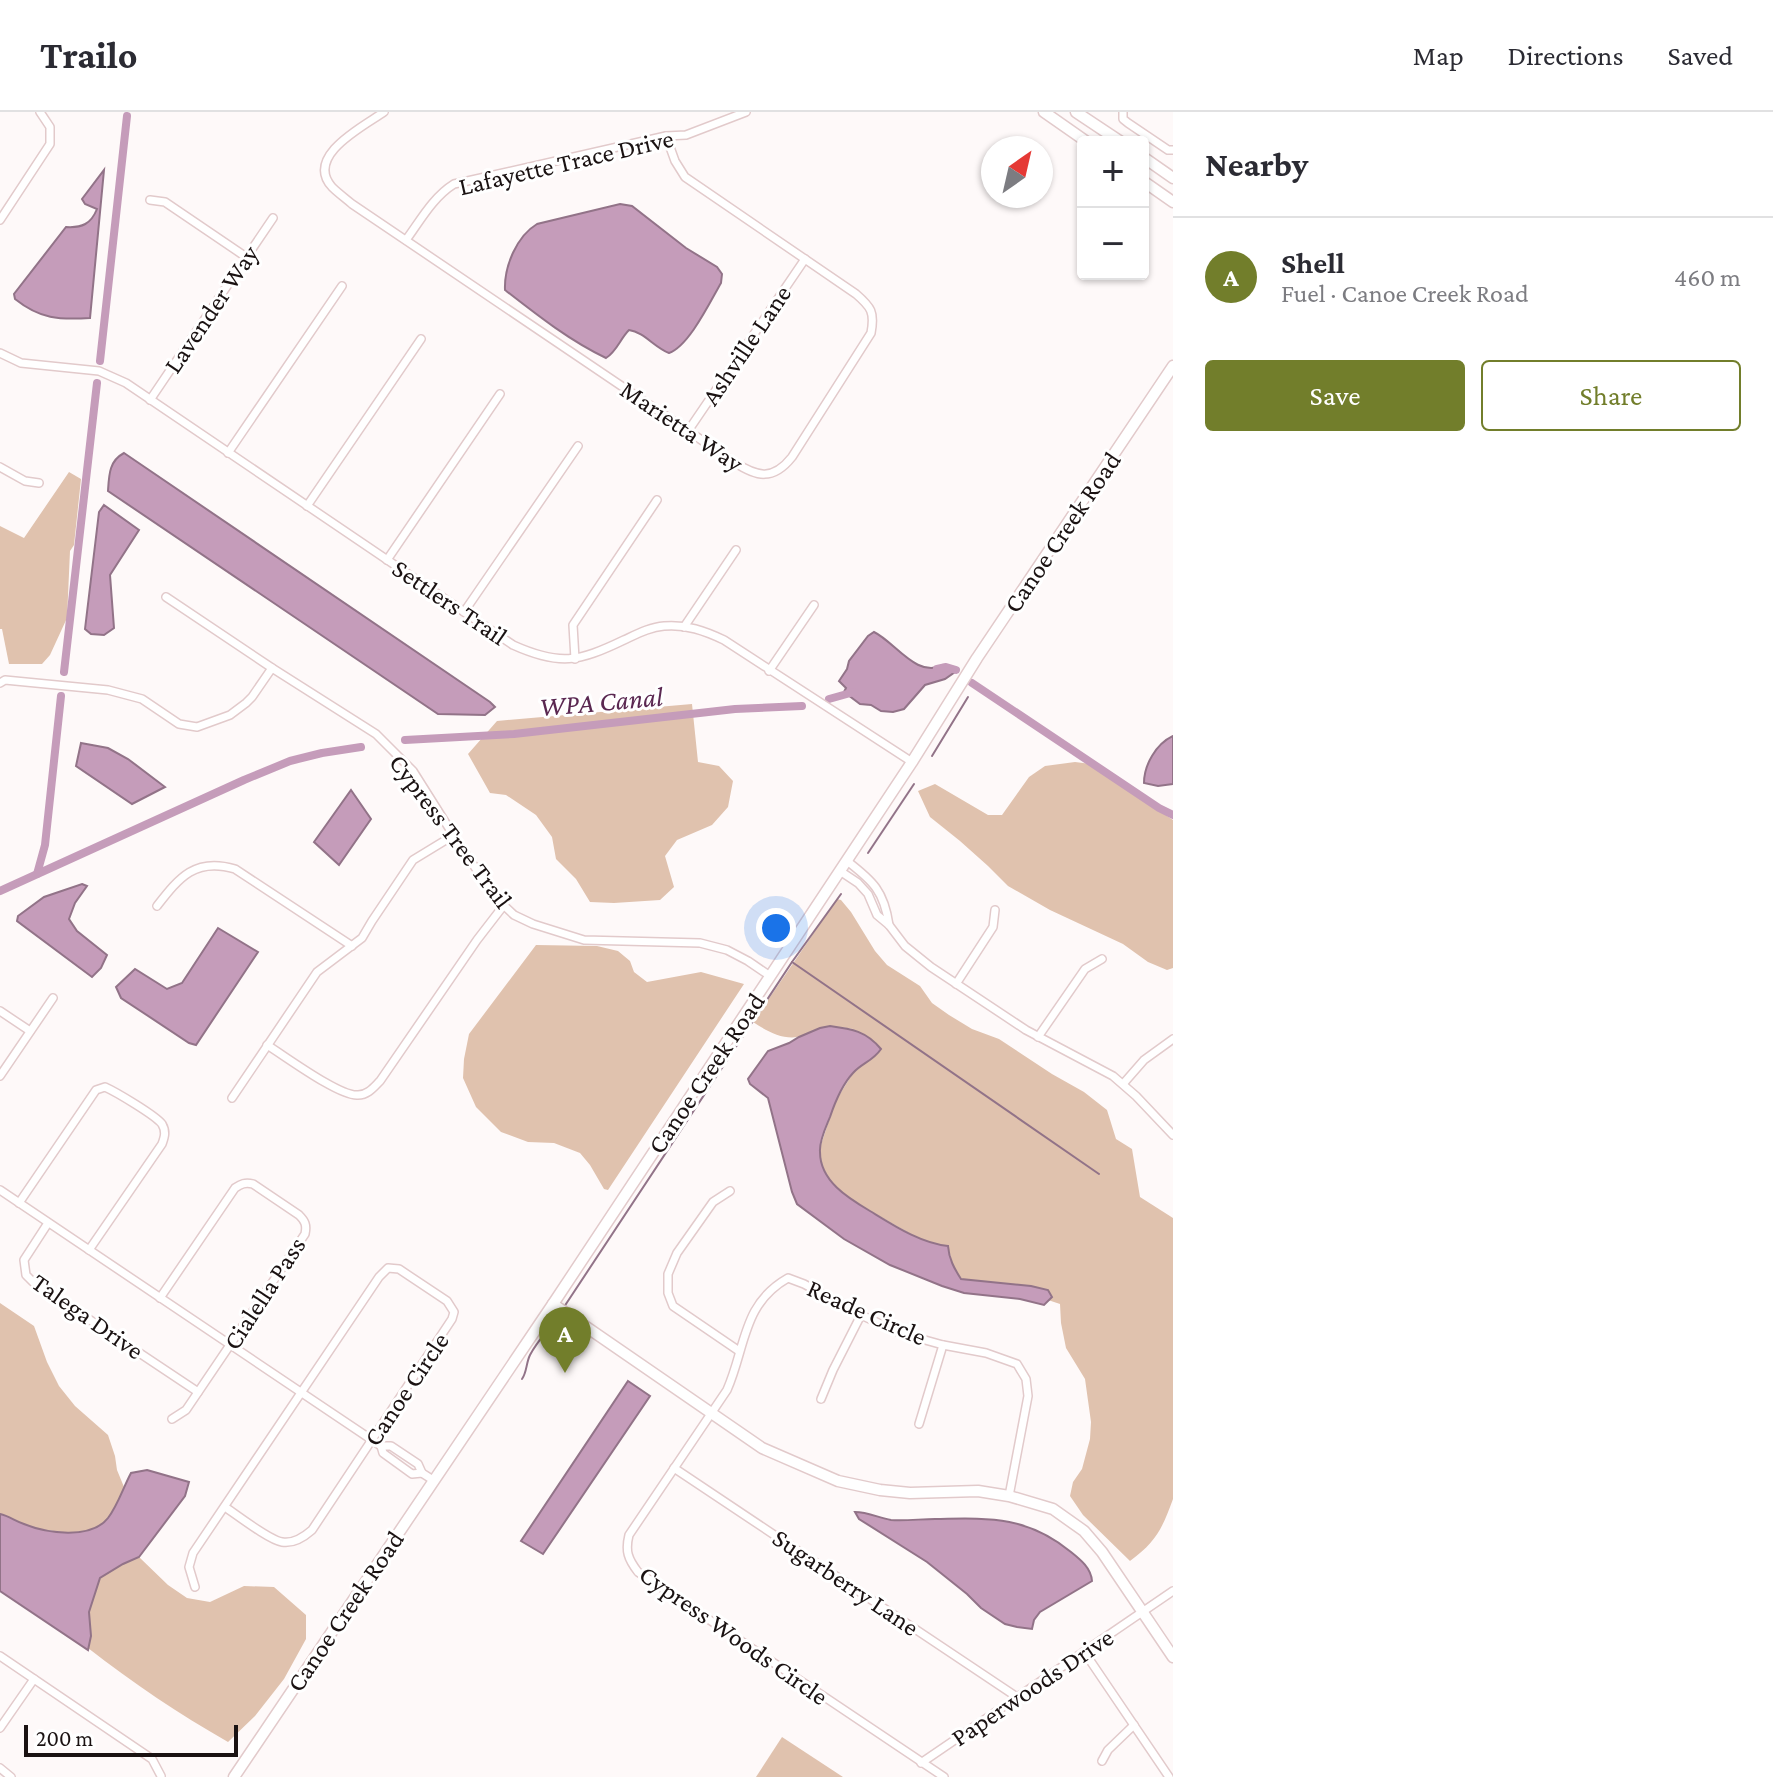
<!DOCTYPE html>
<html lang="en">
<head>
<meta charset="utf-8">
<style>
	:root { --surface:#fff; --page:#f7f7f7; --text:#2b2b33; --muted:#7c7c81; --line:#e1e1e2; --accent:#727e2b }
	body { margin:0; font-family:"Crimson Pro",serif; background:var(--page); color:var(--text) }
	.controls { position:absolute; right:24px; top:24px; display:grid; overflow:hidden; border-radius:8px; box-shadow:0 2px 6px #0004 }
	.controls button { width:72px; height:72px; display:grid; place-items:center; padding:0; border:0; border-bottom:2px solid var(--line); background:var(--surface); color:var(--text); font:40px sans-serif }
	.compass { position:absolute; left:981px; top:24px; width:72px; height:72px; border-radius:50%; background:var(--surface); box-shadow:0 2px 6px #0004; rotate:34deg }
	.scale { position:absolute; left:24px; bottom:20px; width:214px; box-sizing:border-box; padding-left:8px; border:4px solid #1a1212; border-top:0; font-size:22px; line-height:28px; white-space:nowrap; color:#1a1212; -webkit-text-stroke:6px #fff; paint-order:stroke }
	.you { position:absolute; left:776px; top:816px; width:28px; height:28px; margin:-20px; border:6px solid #fff; border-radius:50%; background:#1a73e8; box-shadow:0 0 0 12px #1a73e833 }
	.badge { display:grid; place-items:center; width:52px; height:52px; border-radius:50%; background:var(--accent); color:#fff; font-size:26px; font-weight:700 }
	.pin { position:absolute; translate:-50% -66px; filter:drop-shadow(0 2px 4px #0008) }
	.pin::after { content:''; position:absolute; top:42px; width:28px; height:24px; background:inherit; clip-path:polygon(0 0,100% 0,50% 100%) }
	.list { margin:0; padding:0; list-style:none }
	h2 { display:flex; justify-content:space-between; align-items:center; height:104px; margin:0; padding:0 32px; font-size:34px }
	h2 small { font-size:26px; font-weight:400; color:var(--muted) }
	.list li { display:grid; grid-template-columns:52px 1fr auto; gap:24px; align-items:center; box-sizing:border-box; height:120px; padding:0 32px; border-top:2px solid var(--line) }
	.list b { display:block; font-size:30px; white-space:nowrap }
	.list p { margin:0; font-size:26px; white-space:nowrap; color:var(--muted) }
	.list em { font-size:26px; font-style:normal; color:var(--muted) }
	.actions { display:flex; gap:16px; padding:24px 32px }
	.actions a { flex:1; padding:18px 0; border:2px solid var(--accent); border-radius:8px; text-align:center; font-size:28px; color:var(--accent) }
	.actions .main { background:var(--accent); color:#fff }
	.map { position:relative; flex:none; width:1173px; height:1665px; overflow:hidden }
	header { display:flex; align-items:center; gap:48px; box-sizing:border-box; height:112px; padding:0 40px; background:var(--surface); border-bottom:2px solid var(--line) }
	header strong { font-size:38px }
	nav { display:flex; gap:44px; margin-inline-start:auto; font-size:28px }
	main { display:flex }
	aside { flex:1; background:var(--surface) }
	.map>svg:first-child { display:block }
	.green { fill:#e0c2ae }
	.water { fill:#c59cba; stroke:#927388; stroke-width:2 }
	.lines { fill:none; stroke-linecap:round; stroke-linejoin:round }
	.stream { stroke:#927388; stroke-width:2 }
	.canal { stroke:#c59cba; stroke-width:8 }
	.street-casing { stroke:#e2cacb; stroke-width:10 }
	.secondary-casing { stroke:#e2cacb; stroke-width:13 }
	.street { stroke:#fff; stroke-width:7 }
	.secondary { stroke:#fff; stroke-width:10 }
	.labels { text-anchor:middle; stroke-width:6; stroke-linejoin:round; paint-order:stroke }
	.street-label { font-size:26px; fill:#1a1212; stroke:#fff }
	.water-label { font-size:28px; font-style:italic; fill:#5b2851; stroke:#fff }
</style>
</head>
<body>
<header>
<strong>Trailo</strong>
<nav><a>Map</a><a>Directions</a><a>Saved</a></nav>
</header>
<main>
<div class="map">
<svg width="1173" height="1665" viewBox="0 0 1173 1665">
	<rect width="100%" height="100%" fill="#fef9f9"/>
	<g class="green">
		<path d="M69,360L81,367L74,433L70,439L67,506L50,543L42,552H9L2,517H0V414L24,426Z"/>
		<path d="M692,592L698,650L719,654L733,669L728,695L712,713L677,728L665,744L674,775L660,788L614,791L590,790L576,767L556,747L552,725L536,703L506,683L490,681L468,642L497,609Z"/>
		<path d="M1075,650L1091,652L1173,708V856L1167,858L1148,850L1123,832L1050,798L1008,774L988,754L960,729L930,705L918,679L935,672L988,703H1002L1029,665L1045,654Z"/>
		<path d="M837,787L841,788L851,800L875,839L887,853L920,874L932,891L949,903L972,917L999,927L1052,962L1084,980L1107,998L1116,1027L1132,1037L1140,1085L1173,1106V1387C1162,1417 1156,1430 1130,1449L1083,1403L1070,1384L1073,1370L1082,1357L1090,1327L1091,1310L1085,1267L1066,1236L1061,1211L1060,1192L1048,1188L1052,1185L1048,1178L1031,1174L961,1167L953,1155L948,1134L934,1133L916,1125L844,1084L831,1070L823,1055L819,1039L835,990L853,961L862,954L853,917C845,916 835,914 827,915C818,916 811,922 802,924C785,929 768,920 753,910Z"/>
		<path d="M536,833L597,834L618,839L630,849L634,860L647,870L701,860L744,872L608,1078L604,1077L590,1053L580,1041L554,1031L528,1030L501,1020L476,995L463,966L464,947L469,922Z"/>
		<path d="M0,1191L34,1214L47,1250L59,1274L75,1294L108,1323L115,1344L117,1358L124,1375C110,1410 100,1424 60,1420C48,1418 34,1417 23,1412C15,1409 8,1404 0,1402Z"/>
		<path d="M139,1445L168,1473L187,1486L210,1490L244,1474L274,1475L306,1503V1527L284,1567L255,1604L228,1630C179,1602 133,1571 88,1536L91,1524L89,1500L100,1466L123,1452Z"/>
		<path d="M782,1625L843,1665H756Z"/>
	</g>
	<g class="water">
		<path d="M104,58L90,206C59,208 40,207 15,187L14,182L66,115C82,116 91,112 97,97L85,92L82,87Z"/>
		<path d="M620,92L632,94L686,136L717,155L722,162L721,171C710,190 689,234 669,241C655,236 644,220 629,218C620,227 617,239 606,246C570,229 537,203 505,178C504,154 517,124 537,112Z"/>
		<path d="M124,341L490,590L495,595L485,603L438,602L108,379C109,363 109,349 124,341Z"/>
		<path d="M104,393L139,418L110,463L114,516L104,523L91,522L85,517L99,400Z"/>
		<path d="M874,520C895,530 917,567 943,553L955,560L945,567L925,573L904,597L893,600L881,599L871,593L860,592L844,580L846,576L839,569L847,557L849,549L868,524Z"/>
		<path d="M1173,624V672L1158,674L1144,671C1144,653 1156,632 1173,624Z"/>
		<path d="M81,631L108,636L128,647L165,675L132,692L76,654Z"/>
		<path d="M351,678L371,707L339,753L314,730Z"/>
		<path d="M82,772L87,774L75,791L69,807L77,819L107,843L101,856L92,865L17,809L18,804L44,785Z"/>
		<path d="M218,816L258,840L196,933L189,931L121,886L116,875L135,857L167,877L182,871Z"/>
		<path d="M830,914C852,917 866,919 881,937C873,949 862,951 853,961C842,973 835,990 830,1005C826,1015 819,1029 820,1040C820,1069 848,1086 870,1099C893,1113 920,1131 948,1134C949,1147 954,1156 961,1167L1031,1174L1048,1178L1052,1185L1044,1193L1020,1187L964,1181L942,1174L890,1153L844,1127L797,1092L792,1080L768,986L750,972L748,967L768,939L789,931L799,925L820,916Z"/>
		<path d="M628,1269L650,1284L543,1442L521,1429Z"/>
		<path d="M147,1358L189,1370L185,1384L139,1445L123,1452L100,1466L89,1500L91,1524L88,1538L0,1479V1402C9,1404 15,1409 24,1412C46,1421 91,1428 108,1406C118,1393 123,1376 131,1361Z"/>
		<path d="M855,1400C868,1400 879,1406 891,1408C906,1409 921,1407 935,1407C990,1406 1027,1404 1071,1440C1081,1448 1091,1456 1092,1469L1040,1500L1034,1508L1032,1517L1017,1515L1005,1512L981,1496L967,1482L927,1450L859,1407Z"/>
	</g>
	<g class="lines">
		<g class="stream">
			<path d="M932,644L968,585"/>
			<path d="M868,741L914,672"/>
			<path d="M841,782L792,850L1099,1062"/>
			<path d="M564,1195L792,850"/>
			<path d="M522,1267C527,1260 526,1251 530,1243C538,1228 551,1215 561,1200"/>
		</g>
		<g class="canal">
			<path d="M100,249L127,4"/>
			<path d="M937,557L946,555L956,558"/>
			<path d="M64,560L97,271"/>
			<path d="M972,571L1159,696L1173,703"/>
			<path d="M829,587L854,580"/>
			<path d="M405,628L514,622L735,597L802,594"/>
			<path d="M37,762L45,733L61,584"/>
			<path d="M0,779L244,668L290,649L322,641L361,635"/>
		</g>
		<defs>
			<g id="street">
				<path d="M384,0C364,14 304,44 332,75C338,81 345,86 352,92L734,350C757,365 773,369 792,345L871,221C875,200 871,195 856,182L685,65L675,49L666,24"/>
				<path d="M1123,0V7L1128,11L1168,38H1173"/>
				<path d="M150,88L165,90L246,145"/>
				<path d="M0,108L50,32V15L40,0"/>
				<path d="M406,128C420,109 433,85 454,72L666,24L686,23L746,0"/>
				<path d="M0,241L21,251L99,259L126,271L513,533C560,554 578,550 624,528C637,522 650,515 664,514C686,512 705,519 724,528L912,650"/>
				<path d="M150,288L273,106"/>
				<path d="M688,319L805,147"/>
				<path d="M228,341L342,174"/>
				<path d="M0,355L25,369L39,371"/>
				<path d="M307,394L421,227"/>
				<path d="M387,448L500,282"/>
				<path d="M166,485L272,556L376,622L413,659L459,732L496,786L514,803L533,812L584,828L700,831L727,838L748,849L770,864"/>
				<path d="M464,500L578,334"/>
				<path d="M684,515L736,438"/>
				<path d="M575,547L573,513L657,388"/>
				<path d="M769,559L814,493"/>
				<path d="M0,571L5,568L108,578L142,587L179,612L197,615L230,603L246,591L252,585L272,556"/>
				<path d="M847,749C873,769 884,779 889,813"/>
				<path d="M840,759L858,771L868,782L877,803L889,813L905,834L931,855L1026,918L1113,964L1136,984L1173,1023"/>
				<path d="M157,794C179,766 195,745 235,757L352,834"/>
				<path d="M956,872L993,815L995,798"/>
				<path d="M0,899L30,919"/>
				<path d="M1038,925L1085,857L1102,847"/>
				<path d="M267,933C285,944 340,985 358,983C368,983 374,975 380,969L477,828L504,793"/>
				<path d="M0,964L53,886"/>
				<path d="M1123,972L1144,948L1173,927"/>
				<path d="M232,986L317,860L362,826L372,809L413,748L454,723"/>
				<path d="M0,1078L381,1334H391L418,1352L422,1361L433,1368"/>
				<path d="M730,1079L713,1090L677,1141L668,1162V1181L673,1194L739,1239"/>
				<path d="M19,1091L96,978L105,975C116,980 155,1003 162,1012C166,1019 165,1024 162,1032L89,1138"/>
				<path d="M48,1111L24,1148L26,1163L33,1170L198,1280"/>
				<path d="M160,1186L235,1076C241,1072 245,1070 253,1072L299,1103C305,1109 307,1113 305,1122L186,1298L172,1307"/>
				<path d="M821,1287L833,1258L861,1203"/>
				<path d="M919,1312L943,1233"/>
				<path d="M381,1334L383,1341L412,1362L422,1361"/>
				<path d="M674,1356L1017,1585"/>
				<path d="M195,1475L189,1455L193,1441L379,1165L388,1156L399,1157L447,1189L454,1200L452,1207L312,1418C304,1425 293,1432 282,1430C269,1428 237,1403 225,1395"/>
				<path d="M1085,1541L1169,1665"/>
				<path d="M0,1544L152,1647L161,1664"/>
				<path d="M0,1616L34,1567"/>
				<path d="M1102,1649L1108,1638L1134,1613"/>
				<path d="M921,1651L1173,1479"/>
				<path d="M0,1656L11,1665"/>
				<path d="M944,1665L638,1460C628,1447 625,1439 629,1423L727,1278C746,1235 742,1192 788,1166L804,1172L861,1203L900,1221L943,1233L986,1241L1017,1252L1026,1267L1028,1284L1009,1384"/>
			</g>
			<g id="secondary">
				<path d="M1044,0L1087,30"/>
				<path d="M1076,0L1121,30"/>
				<path d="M1143,45L1173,66"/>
				<path d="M1143,69L1173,90"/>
				<path d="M553,1192L762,1336L838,1369L880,1378L910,1381L978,1379L1009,1384L1053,1397L1084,1419L1102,1440L1173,1545"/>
				<path d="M234,1665L553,1192L912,650L977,546L1173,254"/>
			</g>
		</defs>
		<use href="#street" class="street-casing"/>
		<use href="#secondary" class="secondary-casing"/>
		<use href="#street" class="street"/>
		<use href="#secondary" class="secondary"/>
	</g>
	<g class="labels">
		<g class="street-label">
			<text transform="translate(566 50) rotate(-13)" y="9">Lafayette Trace Drive</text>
			<text transform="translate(211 197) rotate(-56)" y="9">Lavender Way</text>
			<text transform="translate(746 233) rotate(-56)" y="9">Ashville Lane</text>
			<text transform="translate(682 314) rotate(34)" y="9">Marietta Way</text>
			<text transform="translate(1062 420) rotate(-56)" y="9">Canoe Creek Road</text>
			<text transform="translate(450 490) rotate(34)" y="9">Settlers Trail</text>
			<text transform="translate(451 719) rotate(53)" y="9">Cypress Tree Trail</text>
			<text transform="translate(706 961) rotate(-56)" y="9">Canoe Creek Road</text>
			<text transform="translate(264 1181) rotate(-57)" y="9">Cialella Pass</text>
			<text transform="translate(867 1200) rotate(24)" y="9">Reade Circle</text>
			<text transform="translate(88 1204) rotate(35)" y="9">Talega Drive</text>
			<text transform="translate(406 1277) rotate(-56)" y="9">Canoe Circle</text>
			<text transform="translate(846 1470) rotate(34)" y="9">Sugarberry Lane</text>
			<text transform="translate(345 1499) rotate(-56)" y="9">Canoe Creek Road</text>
			<text transform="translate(734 1523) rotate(35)" y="9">Cypress Woods Circle</text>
			<text transform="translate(1032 1575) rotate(-34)" y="9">Paperwoods Drive</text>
		</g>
		<g class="water-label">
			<text transform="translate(601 589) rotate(-5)" y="10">WPA Canal</text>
		</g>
	</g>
</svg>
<div class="controls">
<button>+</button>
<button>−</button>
</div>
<svg class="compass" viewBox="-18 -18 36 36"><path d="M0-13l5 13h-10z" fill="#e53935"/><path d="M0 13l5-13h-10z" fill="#7c7c81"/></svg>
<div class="scale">200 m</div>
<div class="you"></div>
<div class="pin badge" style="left:565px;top:1261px">A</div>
</div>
<aside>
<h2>Nearby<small></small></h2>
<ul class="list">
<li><span class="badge">A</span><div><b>Shell</b><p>Fuel · Canoe Creek Road</p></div><em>460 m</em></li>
</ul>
<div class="actions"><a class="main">Save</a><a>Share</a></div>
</aside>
</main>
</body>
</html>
